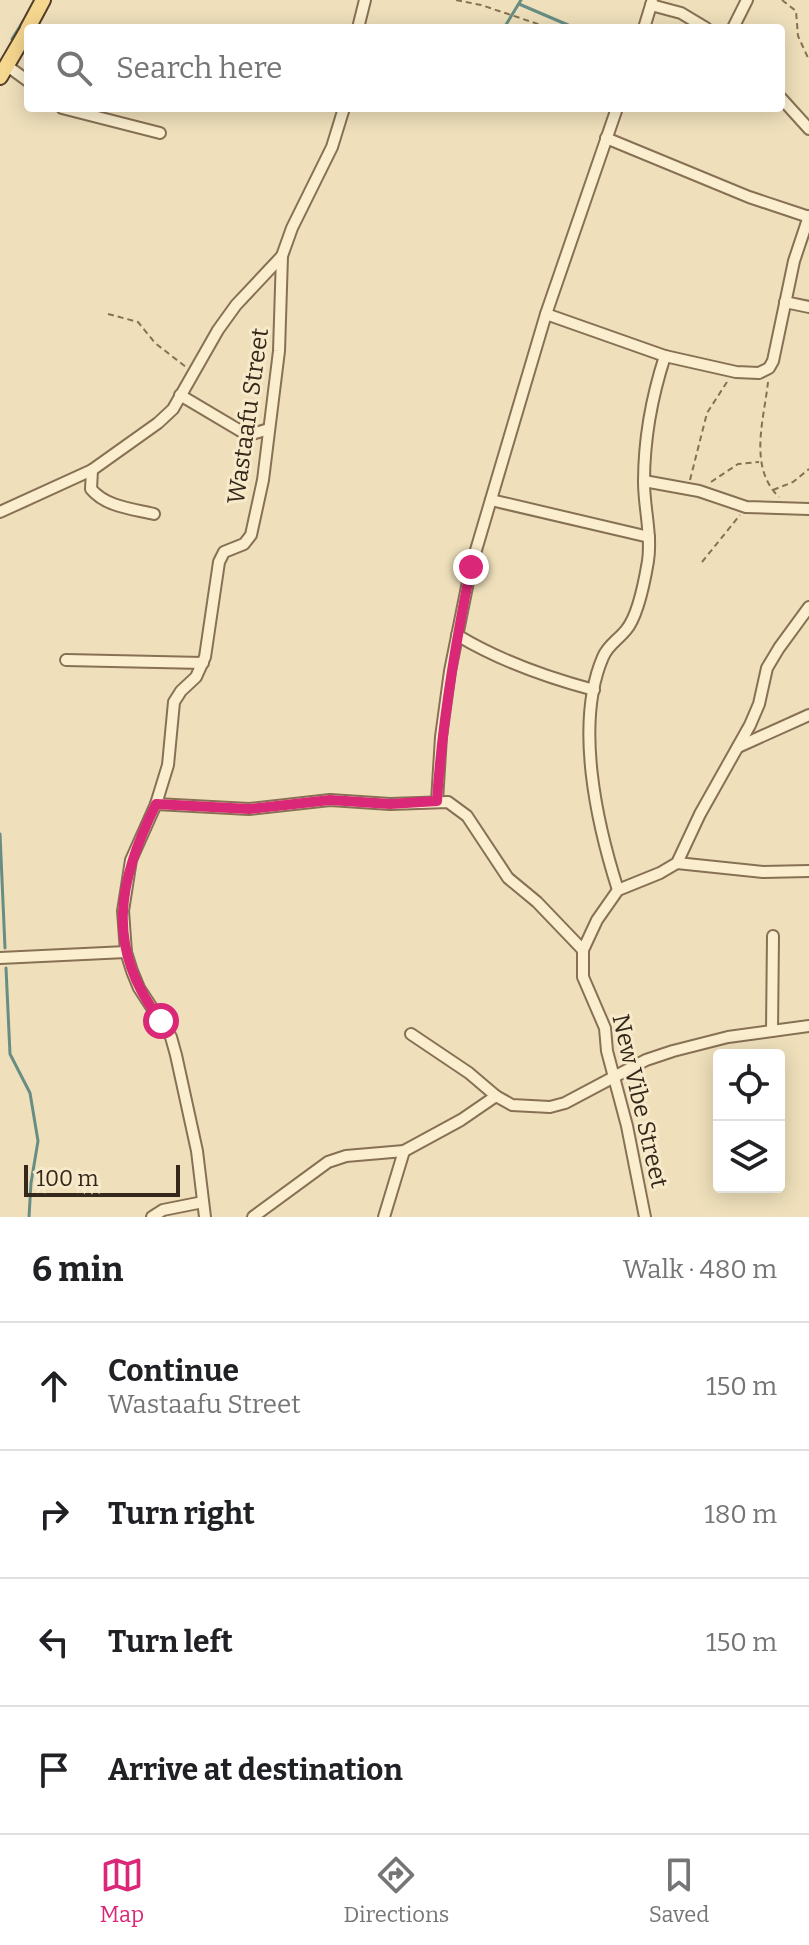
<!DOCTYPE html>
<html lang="en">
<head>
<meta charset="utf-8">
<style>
	:root { --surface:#fff; --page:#f2f2f2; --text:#202124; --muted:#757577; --line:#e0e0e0; --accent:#db2777 }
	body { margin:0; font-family:Bitter,serif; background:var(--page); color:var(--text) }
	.controls { position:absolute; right:24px; bottom:24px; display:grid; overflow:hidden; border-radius:8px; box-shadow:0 4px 20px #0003 }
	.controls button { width:72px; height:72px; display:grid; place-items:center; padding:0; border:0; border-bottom:2px solid var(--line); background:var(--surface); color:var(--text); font:40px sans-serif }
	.scale { position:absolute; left:24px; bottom:20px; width:156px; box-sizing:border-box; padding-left:8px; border:4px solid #35281a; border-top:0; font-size:22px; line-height:28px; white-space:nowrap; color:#35281a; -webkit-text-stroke:6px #f7eacb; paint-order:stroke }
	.stop { position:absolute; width:24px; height:24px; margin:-18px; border:6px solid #db2777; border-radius:50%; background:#fff }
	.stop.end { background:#db2777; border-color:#fff; box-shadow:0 2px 8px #0008 }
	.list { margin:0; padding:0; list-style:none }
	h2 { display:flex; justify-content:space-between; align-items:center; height:104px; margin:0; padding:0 32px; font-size:34px }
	h2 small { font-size:26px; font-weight:400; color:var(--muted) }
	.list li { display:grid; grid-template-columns:52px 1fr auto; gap:24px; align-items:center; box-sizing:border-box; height:128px; padding:0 32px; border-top:2px solid var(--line) }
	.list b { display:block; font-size:30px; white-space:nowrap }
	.list p { margin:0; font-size:26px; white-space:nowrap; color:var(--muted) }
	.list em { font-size:26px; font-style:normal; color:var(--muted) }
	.icon { flex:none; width:44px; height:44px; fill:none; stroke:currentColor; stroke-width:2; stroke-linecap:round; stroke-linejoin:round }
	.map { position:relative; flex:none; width:809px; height:1217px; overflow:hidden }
	.search { position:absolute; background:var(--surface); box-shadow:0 4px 20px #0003; left:24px; right:24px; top:24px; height:88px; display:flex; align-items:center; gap:20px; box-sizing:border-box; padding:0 28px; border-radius:8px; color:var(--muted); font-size:30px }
	.sheet { height:616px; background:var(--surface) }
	nav { display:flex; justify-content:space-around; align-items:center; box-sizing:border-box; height:112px; border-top:2px solid var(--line); background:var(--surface); font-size:22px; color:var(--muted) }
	nav a { display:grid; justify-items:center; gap:4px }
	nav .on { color:var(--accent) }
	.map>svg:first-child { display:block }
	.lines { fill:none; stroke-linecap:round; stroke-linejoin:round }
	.stream { stroke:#678d84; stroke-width:3 }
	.minor-casing { stroke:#877054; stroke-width:14 }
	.major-casing { stroke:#543e29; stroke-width:18 }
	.path { stroke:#877054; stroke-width:2; stroke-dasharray:6 4; stroke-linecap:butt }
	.minor { stroke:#faeece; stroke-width:10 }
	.major { stroke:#f6d78f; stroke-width:14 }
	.route { stroke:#db2777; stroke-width:10 }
	.labels { text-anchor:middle; stroke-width:6; stroke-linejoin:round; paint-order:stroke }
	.street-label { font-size:24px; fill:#35281a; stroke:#f7eacb }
</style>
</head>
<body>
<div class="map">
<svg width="809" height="1217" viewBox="0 0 809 1217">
	<rect width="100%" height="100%" fill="#efe0bb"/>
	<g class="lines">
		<g class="stream">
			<path d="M519,4L575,28"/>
			<path d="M504,28L521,0"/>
			<path d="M12,39L29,12"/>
			<path d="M0,834L5,948"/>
			<path d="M6,968L10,1054L30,1093L38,1141L31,1183L29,1217"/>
		</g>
		<defs>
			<g id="minor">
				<path d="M651,5L681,13L706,28"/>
				<path d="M358,28L365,0"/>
				<path d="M644,28L652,2"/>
				<path d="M733,28L747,0"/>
				<path d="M6,65L28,81"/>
				<path d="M781,98L809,129"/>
				<path d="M62,108L160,133"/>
				<path d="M606,138L749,197L809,217"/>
				<path d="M785,302L809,307"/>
				<path d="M546,314L665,356L736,372L759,373L769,368L773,361L794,261L809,216"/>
				<path d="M180,395L244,433L252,434L269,429"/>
				<path d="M92,470L91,489C106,507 133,509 154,514"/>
				<path d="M644,481L699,491L746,507L809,509"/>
				<path d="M491,500L649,537"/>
				<path d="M0,512L92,470L158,423L173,409L218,330L236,305L282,256"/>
				<path d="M457,635C500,661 545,677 594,690"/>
				<path d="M66,660L203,663"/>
				<path d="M738,747L809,715"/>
				<path d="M437,801L441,737L450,671L471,567L546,314L617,108"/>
				<path d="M156,804L249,809L330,800L390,804L448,802L467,816L508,878L537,902L583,950"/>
				<path d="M677,863L763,872L809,871"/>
				<path d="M618,890C597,824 574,724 603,657C608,645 618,640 626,630C638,616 645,579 648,561C652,535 644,508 644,482C644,439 652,396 665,356"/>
				<path d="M0,958L126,952"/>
				<path d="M772,1031L773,936"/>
				<path d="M411,1034L469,1073L496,1096L512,1105L550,1107L565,1103L646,1060L673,1051L728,1037L809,1026"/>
				<path d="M152,1217L163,1210L203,1202"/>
				<path d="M205,1217L197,1151L176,1055L171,1037L139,988L132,971L126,952L123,911L131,860L156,804L168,765L174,702L181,691L196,677L205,657L219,562L224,552L244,544L251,535L263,480L279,351L282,256L292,228L332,147L344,108"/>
				<path d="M253,1217L328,1162L346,1156L404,1151L461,1120L496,1096"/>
				<path d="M384,1217L404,1151"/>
				<path d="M645,1217L627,1126L607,1051L605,1028L583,977V950L597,920L618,890L660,873L677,863L700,814L750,725L759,704L767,668L779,648L809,607"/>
			</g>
			<g id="major">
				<path d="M28,28L43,0"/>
				<path d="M0,77L28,29"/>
			</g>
		</defs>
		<use href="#minor" class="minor-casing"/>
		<use href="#major" class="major-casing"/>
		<g class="path">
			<path d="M456,0L481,5L550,28"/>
			<path d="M782,0L796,11L798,36L809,60"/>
			<path d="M108,314L138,322L155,343L186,367"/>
			<path d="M768,382C764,420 748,467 779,497"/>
			<path d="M690,480L707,413L727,382"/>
			<path d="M711,482L738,464L759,462"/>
			<path d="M773,490L793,482L809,469"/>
			<path d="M702,562L740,515"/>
		</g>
		<use href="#minor" class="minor"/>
		<use href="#major" class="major"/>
	</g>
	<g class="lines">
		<path class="route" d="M161,1021C104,947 118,882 156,804L249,809L330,800L390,804L437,801C442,722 455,645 471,567"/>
	</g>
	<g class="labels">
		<g class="street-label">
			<text transform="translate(248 416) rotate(-82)" y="8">Wastaafu Street</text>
			<text transform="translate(640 1101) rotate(77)" y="8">New Vibe Street</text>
		</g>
	</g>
</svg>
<div class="controls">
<button><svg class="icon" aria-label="locate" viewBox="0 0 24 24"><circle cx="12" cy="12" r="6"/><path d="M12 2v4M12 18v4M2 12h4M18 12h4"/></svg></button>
<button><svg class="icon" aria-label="layers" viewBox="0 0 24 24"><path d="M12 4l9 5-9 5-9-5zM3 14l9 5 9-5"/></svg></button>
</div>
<div class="scale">100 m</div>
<div class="stop" style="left:161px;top:1021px"></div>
<div class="stop end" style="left:471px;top:567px"></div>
<div class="search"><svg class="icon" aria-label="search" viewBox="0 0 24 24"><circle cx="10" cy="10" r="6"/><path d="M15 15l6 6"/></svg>Search here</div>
</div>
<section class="sheet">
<h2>6 min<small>Walk · 480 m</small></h2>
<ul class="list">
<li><svg class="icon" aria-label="ahead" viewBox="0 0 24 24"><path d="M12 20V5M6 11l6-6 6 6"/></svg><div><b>Continue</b><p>Wastaafu Street</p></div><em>150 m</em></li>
<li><svg class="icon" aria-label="right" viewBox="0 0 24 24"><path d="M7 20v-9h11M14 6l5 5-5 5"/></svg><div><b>Turn right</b></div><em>180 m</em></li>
<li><svg class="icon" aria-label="left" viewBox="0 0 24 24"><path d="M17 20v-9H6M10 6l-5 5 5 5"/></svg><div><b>Turn left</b></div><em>150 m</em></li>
<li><svg class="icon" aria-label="arrive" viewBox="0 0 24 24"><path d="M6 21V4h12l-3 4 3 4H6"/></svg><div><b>Arrive at destination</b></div></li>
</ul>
</section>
<nav>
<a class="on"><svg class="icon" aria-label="map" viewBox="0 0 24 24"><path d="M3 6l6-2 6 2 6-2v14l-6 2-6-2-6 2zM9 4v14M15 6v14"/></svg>Map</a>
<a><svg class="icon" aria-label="directions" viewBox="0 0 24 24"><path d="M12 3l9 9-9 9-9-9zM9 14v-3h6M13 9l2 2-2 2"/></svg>Directions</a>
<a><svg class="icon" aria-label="saved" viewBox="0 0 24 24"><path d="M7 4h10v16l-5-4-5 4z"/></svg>Saved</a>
</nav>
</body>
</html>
